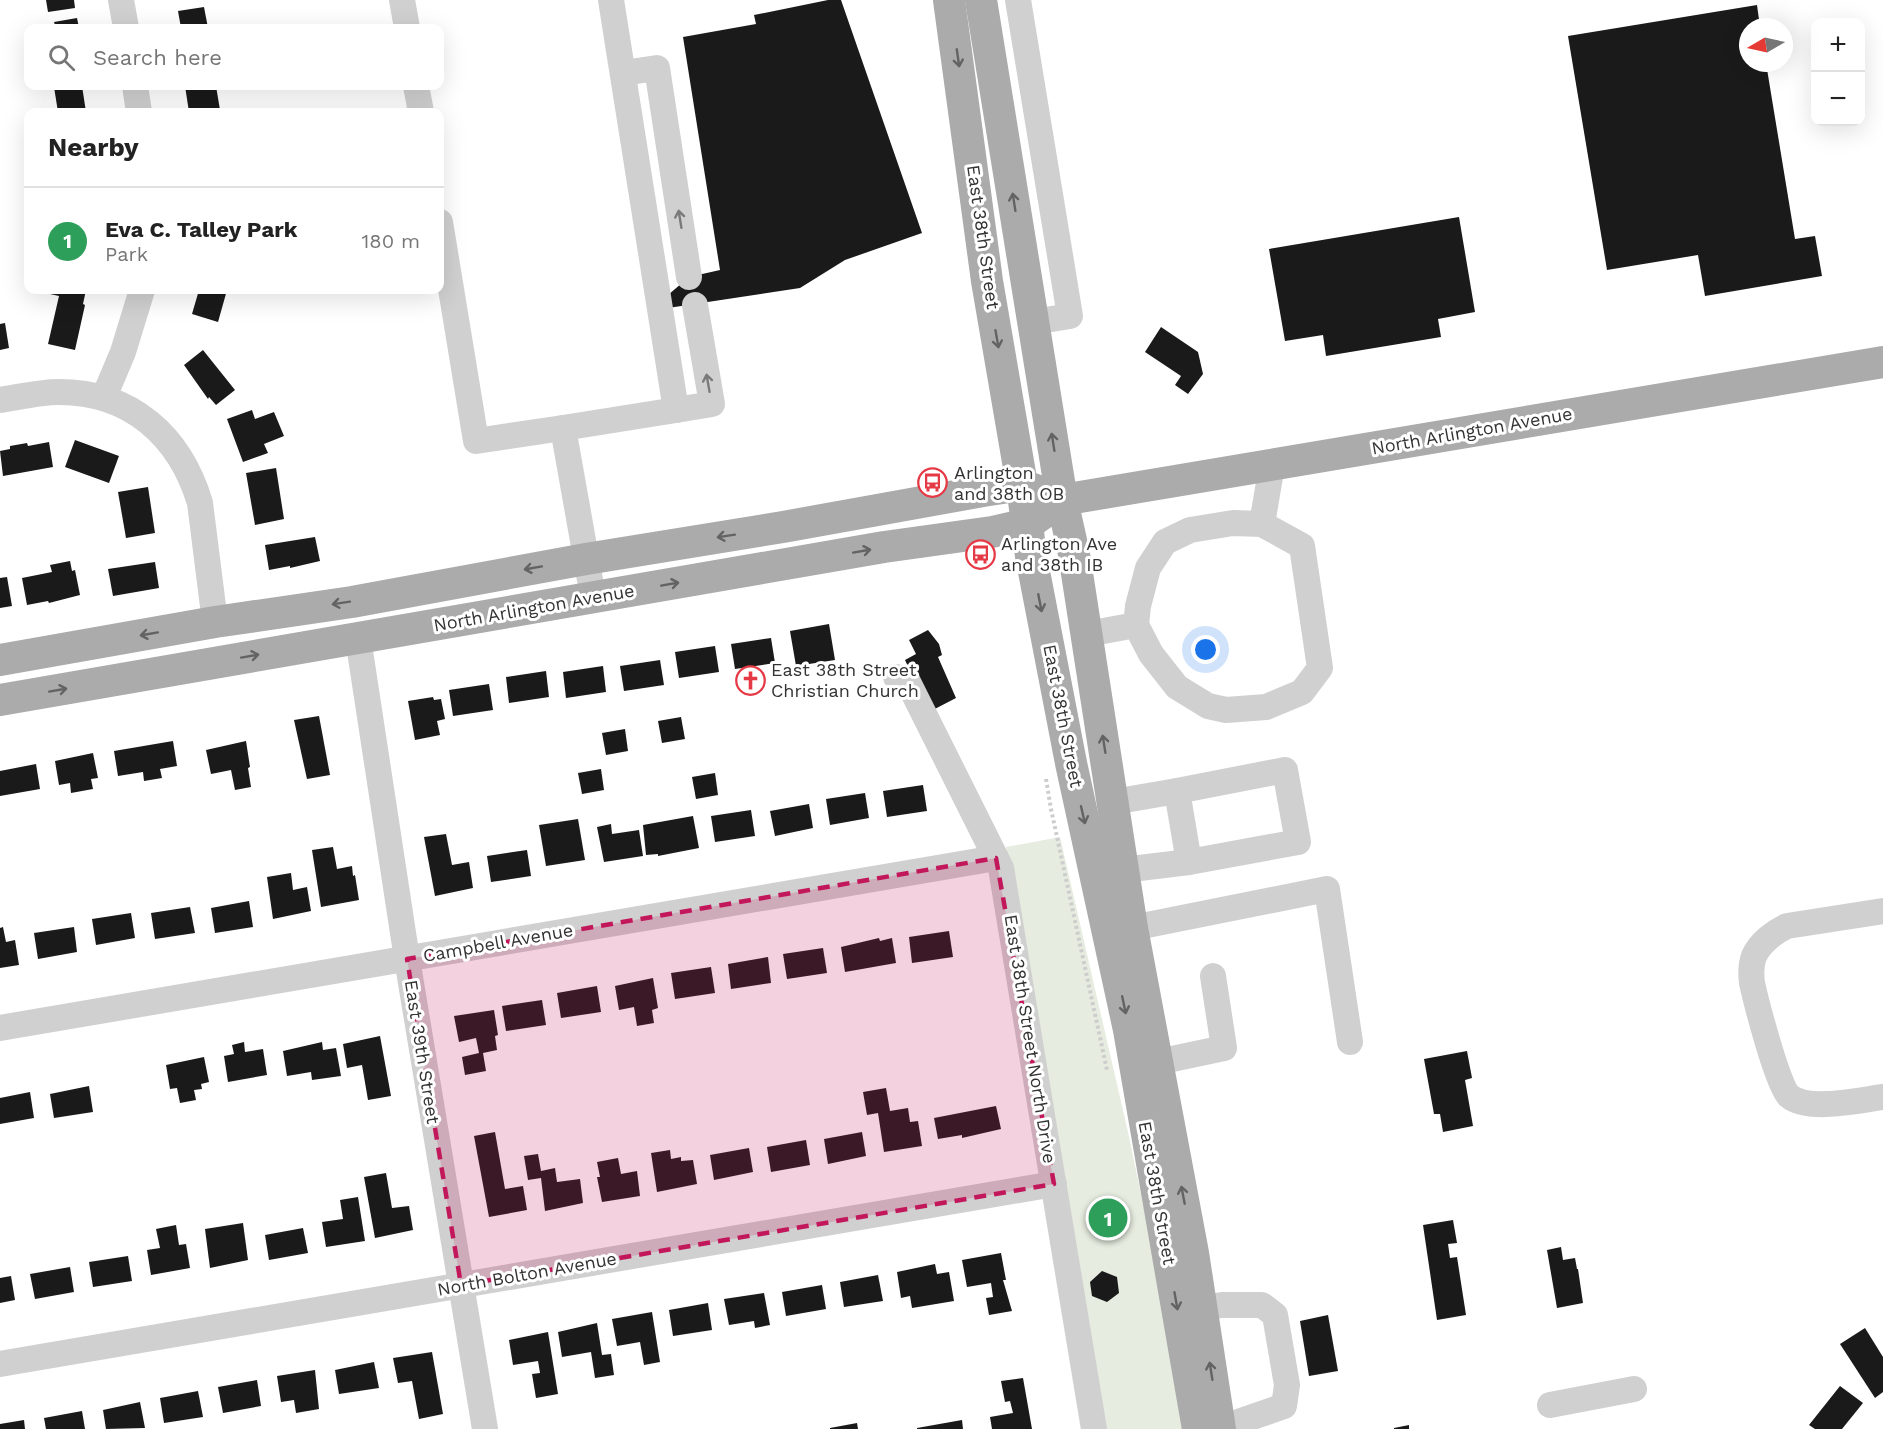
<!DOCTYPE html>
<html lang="en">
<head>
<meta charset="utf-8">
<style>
	:root { --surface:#fff; --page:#f2f2f2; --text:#222; --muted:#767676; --line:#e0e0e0; --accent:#db2777 }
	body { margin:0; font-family:"Work Sans",sans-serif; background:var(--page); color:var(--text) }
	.controls { position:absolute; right:18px; top:18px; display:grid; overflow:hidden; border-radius:12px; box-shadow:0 6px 24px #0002 }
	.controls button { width:54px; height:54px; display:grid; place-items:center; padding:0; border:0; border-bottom:2px solid var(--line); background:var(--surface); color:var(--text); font:30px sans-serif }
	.compass { position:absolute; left:1739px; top:18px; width:54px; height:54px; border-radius:50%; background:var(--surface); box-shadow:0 6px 24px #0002; rotate:261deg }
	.you { position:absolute; left:1206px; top:650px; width:21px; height:21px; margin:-15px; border:4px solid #fff; border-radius:50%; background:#1a73e8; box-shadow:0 0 0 9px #1a73e833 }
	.badge { display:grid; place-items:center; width:39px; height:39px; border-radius:50%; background:var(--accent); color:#fff; font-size:20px; font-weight:700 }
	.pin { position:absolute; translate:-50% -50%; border:3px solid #fff; box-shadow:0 2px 6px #0006 }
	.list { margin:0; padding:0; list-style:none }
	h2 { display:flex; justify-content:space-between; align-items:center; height:78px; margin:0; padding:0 24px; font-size:26px }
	h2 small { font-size:20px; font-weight:400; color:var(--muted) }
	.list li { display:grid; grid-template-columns:39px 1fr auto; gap:18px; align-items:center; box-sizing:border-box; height:108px; padding:0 24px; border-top:2px solid var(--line) }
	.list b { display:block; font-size:22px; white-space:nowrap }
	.list p { margin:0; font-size:20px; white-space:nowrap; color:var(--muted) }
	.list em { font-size:20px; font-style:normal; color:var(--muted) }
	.icon { flex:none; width:33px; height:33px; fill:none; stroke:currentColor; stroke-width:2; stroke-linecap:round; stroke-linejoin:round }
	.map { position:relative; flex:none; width:1883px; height:1429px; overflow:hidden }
	.search { position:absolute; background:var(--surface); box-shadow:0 6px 24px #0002; left:24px; top:24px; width:420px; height:66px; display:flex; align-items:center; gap:15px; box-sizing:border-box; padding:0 21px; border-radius:12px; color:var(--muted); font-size:22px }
	.panel { position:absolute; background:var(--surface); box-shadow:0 6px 24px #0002; left:24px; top:108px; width:420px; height:186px; border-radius:12px }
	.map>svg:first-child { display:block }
	.green { fill:#e6ecdf }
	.building { fill:#1a1a1a }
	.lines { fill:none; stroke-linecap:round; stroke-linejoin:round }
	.path { stroke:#cdcdcd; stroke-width:4; stroke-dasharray:3 3; stroke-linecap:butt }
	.minor { stroke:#d0d0d0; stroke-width:26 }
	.major { stroke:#ababab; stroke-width:32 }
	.oneway { stroke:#636363 }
	.oneway2 { stroke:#7a7a7a }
	.marked { fill:#c2185b; fill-opacity:0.2; stroke:#c2185b; stroke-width:4.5; stroke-dasharray:12 8; stroke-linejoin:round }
	.labels { text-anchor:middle; stroke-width:6; stroke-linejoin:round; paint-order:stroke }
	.street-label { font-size:18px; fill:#333; stroke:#fff }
	.poi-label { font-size:18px; fill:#333; stroke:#fff; text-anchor:start }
</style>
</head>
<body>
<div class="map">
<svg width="1883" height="1429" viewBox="0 0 1883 1429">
	<rect width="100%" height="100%" fill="#fff"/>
	<path class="green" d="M1060,837L1128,1132L1190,1429H1107L1006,847Z"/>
	<g class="building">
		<path d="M46,0H74L75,8L48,12Z"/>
		<path d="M828,0H841L922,233L845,260L800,288L668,308V295L689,277L720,270L683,37L756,24L754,15Z"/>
		<path d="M1757,5L1760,27H1748V63H1766L1795,239L1815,236L1822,276L1705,296L1698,255L1607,270L1568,36Z"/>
		<path d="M204,7L208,28H181L178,11Z"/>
		<path d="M77,18L79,28H56L54,22Z"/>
		<path d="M66,86H82L86,112H58L54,87Z"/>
		<path d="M185,86H216L220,110L189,112Z"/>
		<path d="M1459,217L1475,312L1438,319L1441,337L1326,356L1323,335L1285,341L1269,249Z"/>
		<path d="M51,290H86L83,304L85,305L75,350L48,344L59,296L50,294Z"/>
		<path d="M199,290H227L218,322L192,314Z"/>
		<path d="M5,323L9,348L0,350V324Z"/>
		<path d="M1161,327L1198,352L1203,374L1188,394L1175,385L1181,376L1145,352Z"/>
		<path d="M203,350L235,390L216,405L209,397L208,399L184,365Z"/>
		<path d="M252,410L255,419L274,412L284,436L264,444L268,453L243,462L227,419Z"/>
		<path d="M75,440L119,456L109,483L65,467Z"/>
		<path d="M49,442L53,467L3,476L0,451L10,449V446L27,443L28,446Z"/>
		<path d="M276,468L284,519L255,525L246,473Z"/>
		<path d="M148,487L155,533L126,538L118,492Z"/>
		<path d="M315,537L320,561L290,568V566L269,570L265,545Z"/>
		<path d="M70,561L72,571L75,570L80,595L49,603L48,601L27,605L22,578L52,572L50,565Z"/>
		<path d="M155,562L159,588L113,596L108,569Z"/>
		<path d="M7,577L12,606L0,608V578Z"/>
		<path d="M829,624L835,660L796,666L790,631Z"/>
		<path d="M928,630L939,644L942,655L938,657L956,698L929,712L905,660L916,654L909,640Z"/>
		<path d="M771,638L775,663L735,669L731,644Z"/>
		<path d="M715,646L719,672L679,678L675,652Z"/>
		<path d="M660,660L664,685L624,691L620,666Z"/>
		<path d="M603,666L606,692L566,698L563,672Z"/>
		<path d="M546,671L549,697L509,703L506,677Z"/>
		<path d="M489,684L493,710L453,716L449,690Z"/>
		<path d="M433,697L434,700L441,699L445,719L437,721L440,735L415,740L408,701Z"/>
		<path d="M319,716L330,775L307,779L294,720Z"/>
		<path d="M681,717L685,739L662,743L658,721Z"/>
		<path d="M625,729L628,751L606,755L602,733Z"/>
		<path d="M173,741L177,766L160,769L162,778L144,781L143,772L118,776L114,751Z"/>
		<path d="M246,741L250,767L248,768L251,787L235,790L231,770L211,774L206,750Z"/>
		<path d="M93,753L98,778L91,779L93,789L71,793L70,783L59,785L55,761Z"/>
		<path d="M36,764L40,789L0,796V771Z"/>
		<path d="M601,769L604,790L582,794L578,773Z"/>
		<path d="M715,773L718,795L696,799L692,777Z"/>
		<path d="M923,785L927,811L887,817L883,791Z"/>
		<path d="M865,793L869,818L830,825L826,799Z"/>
		<path d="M809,804L813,828L775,836L770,811Z"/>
		<path d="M751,810L755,836L715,842L711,816Z"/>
		<path d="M693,816L699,848L658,856V854L646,855L643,825Z"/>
		<path d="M578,819L585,860L546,866L539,825Z"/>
		<path d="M611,824L612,834L639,830L643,856L604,862L597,827Z"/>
		<path d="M446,834L452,865L469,862L473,888L435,896L424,837Z"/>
		<path d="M333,847L337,869L352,866L353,876L355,875L359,900L321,907L312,850Z"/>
		<path d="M527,850L531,876L491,882L487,856Z"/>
		<path d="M291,873L293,890L307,887L311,911L273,919L267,877Z"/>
		<path d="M249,901L253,927L215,933L211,908Z"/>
		<path d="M190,907L195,933L155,939L151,913Z"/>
		<path d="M131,913L135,938L96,945L92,919Z"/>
		<path d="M3,927L6,942L15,940L19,965L0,968V928Z"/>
		<path d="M74,927L77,952L38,959L34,933Z"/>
		<path d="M949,931L953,957L912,963L909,937Z"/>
		<path d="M879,938L880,941L892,938L896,963L845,972L841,947Z"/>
		<path d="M823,948L827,973L787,979L783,954Z"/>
		<path d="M768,957L771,983L731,989L728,964Z"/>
		<path d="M711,967L715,993L675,999L671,973Z"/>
		<path d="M653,978L658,1008L652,1010L654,1023L637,1026L634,1007L619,1010L615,986Z"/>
		<path d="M597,986L601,1012L561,1018L557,993Z"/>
		<path d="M542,1000L546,1025L506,1031L502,1006Z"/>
		<path d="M494,1010L498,1035L495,1036L497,1050L483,1053L486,1071L465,1075L462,1057L479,1053L476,1038L459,1042L454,1016Z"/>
		<path d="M380,1036L391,1096L368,1100L362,1065L347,1068L343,1044Z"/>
		<path d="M244,1042L245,1052L263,1049L267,1075L228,1082L224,1056L234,1054L232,1045Z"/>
		<path d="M322,1042L323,1050L336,1048L341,1076L312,1080L311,1072L287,1076L283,1051Z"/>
		<path d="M1467,1051L1472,1078L1465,1080L1473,1126L1443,1132L1440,1114H1434L1424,1059Z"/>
		<path d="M204,1057L209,1082L201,1084L202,1089L194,1090L196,1100L180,1103L177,1088L170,1089L166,1065Z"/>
		<path d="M89,1086L93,1112L54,1118L50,1094Z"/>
		<path d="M886,1088L890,1111L908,1108L910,1122L918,1121L922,1146L884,1152L878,1113L867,1115L863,1092Z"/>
		<path d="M30,1092L34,1118L0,1124V1098Z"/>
		<path d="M996,1106L1001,1129L962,1138V1135L938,1139L934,1118Z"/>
		<path d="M495,1132L505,1189L523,1186L527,1210L489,1217L474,1136Z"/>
		<path d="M862,1132L866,1156L828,1164L824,1139Z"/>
		<path d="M806,1140L810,1165L771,1172L767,1147Z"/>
		<path d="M749,1148L753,1172L714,1180L710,1155Z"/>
		<path d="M670,1150L671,1159L681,1157V1161L693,1160L697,1184L657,1192L651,1153Z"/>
		<path d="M538,1154L541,1171L555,1168L557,1182L580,1179L583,1203L545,1211L541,1178L528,1180L524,1156Z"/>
		<path d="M618,1158L621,1174L637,1171L640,1196L602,1202L597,1177H600L597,1162Z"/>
		<path d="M386,1173L392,1208L409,1206L413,1230L375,1238L364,1177Z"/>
		<path d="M358,1197L365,1241L326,1247L322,1222L343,1219L340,1200Z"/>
		<path d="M1453,1220L1457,1243L1448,1244L1450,1258L1457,1257L1466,1315L1437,1320L1423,1225Z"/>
		<path d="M243,1223L248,1260L210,1268L205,1229Z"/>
		<path d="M176,1225L179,1245L186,1244L190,1268L151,1275L147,1250L160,1248L156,1229Z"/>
		<path d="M303,1228L308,1253L269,1260L265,1235Z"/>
		<path d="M1561,1247L1563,1260L1575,1258L1577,1269H1578L1583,1303L1557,1308L1547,1250Z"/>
		<path d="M1001,1253L1006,1280H1003L1012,1311L989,1315L986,1298L993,1297L991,1283L967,1287L962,1260Z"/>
		<path d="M128,1256L132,1281L93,1287L89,1262Z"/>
		<path d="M935,1264L937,1274L949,1272L954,1301L912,1308L910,1296L901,1298L897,1272Z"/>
		<path d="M70,1267L74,1292L35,1299L30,1274Z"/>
		<path d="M1102,1271L1117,1277L1119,1293L1107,1302L1092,1296L1090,1282Z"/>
		<path d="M878,1275L883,1301L844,1307L840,1282Z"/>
		<path d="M11,1276L15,1300L0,1303V1278Z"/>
		<path d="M822,1285L826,1309L786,1316L782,1292Z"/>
		<path d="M764,1293L770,1325L755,1328L754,1321L729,1325L724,1299Z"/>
		<path d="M708,1303L712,1330L673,1336L669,1310Z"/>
		<path d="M652,1312L660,1362L644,1365L640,1342L617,1346L612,1319Z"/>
		<path d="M1328,1315L1338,1371L1309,1376L1300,1321Z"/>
		<path d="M597,1323L602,1355L611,1354L614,1375L595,1378L591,1352L562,1357L558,1332Z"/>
		<path d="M1865,1328L1883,1357V1392L1875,1398L1840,1344Z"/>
		<path d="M548,1332L558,1394L536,1398L532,1374L540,1373L538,1361L513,1365L509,1340Z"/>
		<path d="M432,1352L443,1414L419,1419L412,1381L398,1383L393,1358Z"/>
		<path d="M374,1362L379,1388L339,1394L335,1370Z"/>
		<path d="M315,1370L319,1409L296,1413L294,1400L281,1402L277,1376Z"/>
		<path d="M1023,1378L1032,1429H992L990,1417L1013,1413L1010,1401L1005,1402L1001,1381Z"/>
		<path d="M257,1380L261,1406L223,1413L218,1387Z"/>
		<path d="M1840,1386L1863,1403L1842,1429H1815L1809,1425Z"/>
		<path d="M198,1391L203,1417L164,1423L160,1398Z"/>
		<path d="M140,1402L145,1428L106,1429L103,1410Z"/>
		<path d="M82,1411L85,1429H46L44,1418Z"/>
		<path d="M24,1420L25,1429H0V1424Z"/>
		<path d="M962,1420L963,1429H917V1428Z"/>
		<path d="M857,1423L858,1429H830V1428Z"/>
		<path d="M1409,1425V1429H1394V1428Z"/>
	</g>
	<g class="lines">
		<path class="path" d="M1046,779L1051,809L1107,1070"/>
		<g class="minor">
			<path d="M121,0L126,28"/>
			<path d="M402,0L407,28"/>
			<path d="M1018,0L1070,316L1033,322"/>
			<path d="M623,73L657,68L689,277"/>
			<path d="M135,86L139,112"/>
			<path d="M416,86L421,112"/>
			<path d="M440,222L476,441L563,428"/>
			<path d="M104,397L123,352L142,290"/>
			<path d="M0,400C19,397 40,392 59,392C131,392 180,436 200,503L215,622"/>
			<path d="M676,410L712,404L695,305"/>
			<path d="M1262,524L1272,465"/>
			<path d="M593,597L563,428L676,410L611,0"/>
			<path d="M1087,634L1136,625L1151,654L1177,687L1208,706L1226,710L1266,707L1302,692L1320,668L1302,546L1262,524L1233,523L1190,530L1165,542L1148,568L1138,606L1136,625"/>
			<path d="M358,638L407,959L485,1429"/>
			<path d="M896,677L908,682L1001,868L1094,1429"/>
			<path d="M1177,791L1285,770L1298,842L1189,862"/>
			<path d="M1113,802L1177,791L1189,862L1123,870"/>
			<path d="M1883,911L1787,926C1774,932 1760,943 1754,956C1751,964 1751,975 1752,983C1756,1001 1778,1087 1789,1096C1808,1112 1860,1100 1883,1097"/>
			<path d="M1132,928L1327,889L1350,1042"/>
			<path d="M0,1028L996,858"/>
			<path d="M1158,1062L1224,1048L1213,976"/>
			<path d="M1201,1308L1222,1305H1262L1275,1315L1287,1385L1284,1406L1241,1421L1226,1429"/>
			<path d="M0,1364L1054,1184"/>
			<path d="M1550,1405L1634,1389"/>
		</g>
		<g class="major">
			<path d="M949,0L987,281L1022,485L1031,556L1071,763L1129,1030L1198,1429"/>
			<path d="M981,0L1062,500L1074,554L1132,928L1193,1253L1220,1429"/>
			<path d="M0,660L215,622L352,602L586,559L783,527L983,491L1022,485L1041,492"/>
			<path d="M0,700L884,547L992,532L1028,524L1062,500L1883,362"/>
		</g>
	</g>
	<defs><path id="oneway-shaft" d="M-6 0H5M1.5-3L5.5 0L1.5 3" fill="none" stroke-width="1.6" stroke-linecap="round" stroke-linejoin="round" transform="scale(1.5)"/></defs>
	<g class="oneway">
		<use href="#oneway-shaft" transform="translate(958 58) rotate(82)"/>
		<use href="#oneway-shaft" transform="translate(1014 202) rotate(-99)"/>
		<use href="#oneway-shaft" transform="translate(997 339) rotate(80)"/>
		<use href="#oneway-shaft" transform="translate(1053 442) rotate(-99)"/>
		<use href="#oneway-shaft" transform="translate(726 536) rotate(171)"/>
		<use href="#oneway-shaft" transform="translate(862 551) rotate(-10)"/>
		<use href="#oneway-shaft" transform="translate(533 568) rotate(170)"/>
		<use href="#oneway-shaft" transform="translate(670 584) rotate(-10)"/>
		<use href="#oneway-shaft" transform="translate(341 603) rotate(171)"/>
		<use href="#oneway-shaft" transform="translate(1040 603) rotate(79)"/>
		<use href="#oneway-shaft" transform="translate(149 634) rotate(170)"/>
		<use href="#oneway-shaft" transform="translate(250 656) rotate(-10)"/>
		<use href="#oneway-shaft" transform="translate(58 690) rotate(-10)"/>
		<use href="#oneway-shaft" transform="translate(1104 744) rotate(-99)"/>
		<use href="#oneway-shaft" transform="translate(1083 815) rotate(77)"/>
		<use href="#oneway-shaft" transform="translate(1124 1005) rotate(78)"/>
		<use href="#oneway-shaft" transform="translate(1183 1195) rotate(-101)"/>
		<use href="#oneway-shaft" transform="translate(1176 1301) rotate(80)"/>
		<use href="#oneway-shaft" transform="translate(1211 1371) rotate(-99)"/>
	</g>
	<g class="oneway2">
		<use href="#oneway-shaft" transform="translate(680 219) rotate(-99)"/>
		<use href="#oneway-shaft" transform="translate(708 383) rotate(-100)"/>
	</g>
	<path class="marked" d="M996,858L1054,1184L461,1285L407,959Z"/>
	<defs>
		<symbol id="bus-ring" viewBox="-11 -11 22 22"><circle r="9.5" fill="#fff" stroke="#e63946" stroke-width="1.5"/><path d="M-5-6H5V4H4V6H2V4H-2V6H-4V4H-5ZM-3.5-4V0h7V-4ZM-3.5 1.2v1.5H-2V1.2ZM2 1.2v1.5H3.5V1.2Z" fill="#e63946"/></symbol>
		<symbol id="church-ring" viewBox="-11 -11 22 22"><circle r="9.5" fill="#fff" stroke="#e63946" stroke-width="1.5"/><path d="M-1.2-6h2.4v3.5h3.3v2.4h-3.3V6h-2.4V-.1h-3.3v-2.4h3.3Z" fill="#e63946"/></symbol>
	</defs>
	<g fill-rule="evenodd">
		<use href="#bus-ring" x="916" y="466" width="33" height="33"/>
		<use href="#bus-ring" x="964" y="538" width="33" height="33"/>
		<use href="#church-ring" x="734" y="664" width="33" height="33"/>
	</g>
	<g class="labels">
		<g class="street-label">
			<text transform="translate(983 237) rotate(82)" y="6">East 38th Street</text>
			<text transform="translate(1472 431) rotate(-10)" y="6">North Arlington Avenue</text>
			<text transform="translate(534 608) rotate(-10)" y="6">North Arlington Avenue</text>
			<text transform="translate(1063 716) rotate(79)" y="6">East 38th Street</text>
			<text transform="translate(498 943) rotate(-10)" y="6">Campbell Avenue</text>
			<text transform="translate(1030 1039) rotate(81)" y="6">East 38th Street North Drive</text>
			<text transform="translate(422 1052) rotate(81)" y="6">East 39th Street</text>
			<text transform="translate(1157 1193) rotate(80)" y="6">East 38th Street</text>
			<text transform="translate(527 1274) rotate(-10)" y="6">North Bolton Avenue</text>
		</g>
		<g class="poi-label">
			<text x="954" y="479">Arlington<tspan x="954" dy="21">and 38th OB</tspan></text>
			<text x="1001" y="550">Arlington Ave<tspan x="1001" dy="21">and 38th IB</tspan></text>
			<text x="771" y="676">East 38th Street<tspan x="771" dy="21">Christian Church</tspan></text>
		</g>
	</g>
</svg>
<div class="controls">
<button>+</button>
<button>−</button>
</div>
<svg class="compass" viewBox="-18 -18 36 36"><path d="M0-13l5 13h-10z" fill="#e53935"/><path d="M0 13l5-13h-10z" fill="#767676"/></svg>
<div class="you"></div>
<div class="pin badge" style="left:1108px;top:1218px;background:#2e9e5b">1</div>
<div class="search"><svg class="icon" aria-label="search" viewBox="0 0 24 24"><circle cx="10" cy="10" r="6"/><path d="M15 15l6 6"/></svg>Search here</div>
<section class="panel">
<h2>Nearby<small></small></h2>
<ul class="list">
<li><span class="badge" style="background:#2e9e5b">1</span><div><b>Eva C. Talley Park</b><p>Park</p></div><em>180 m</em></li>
</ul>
</section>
</div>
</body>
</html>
